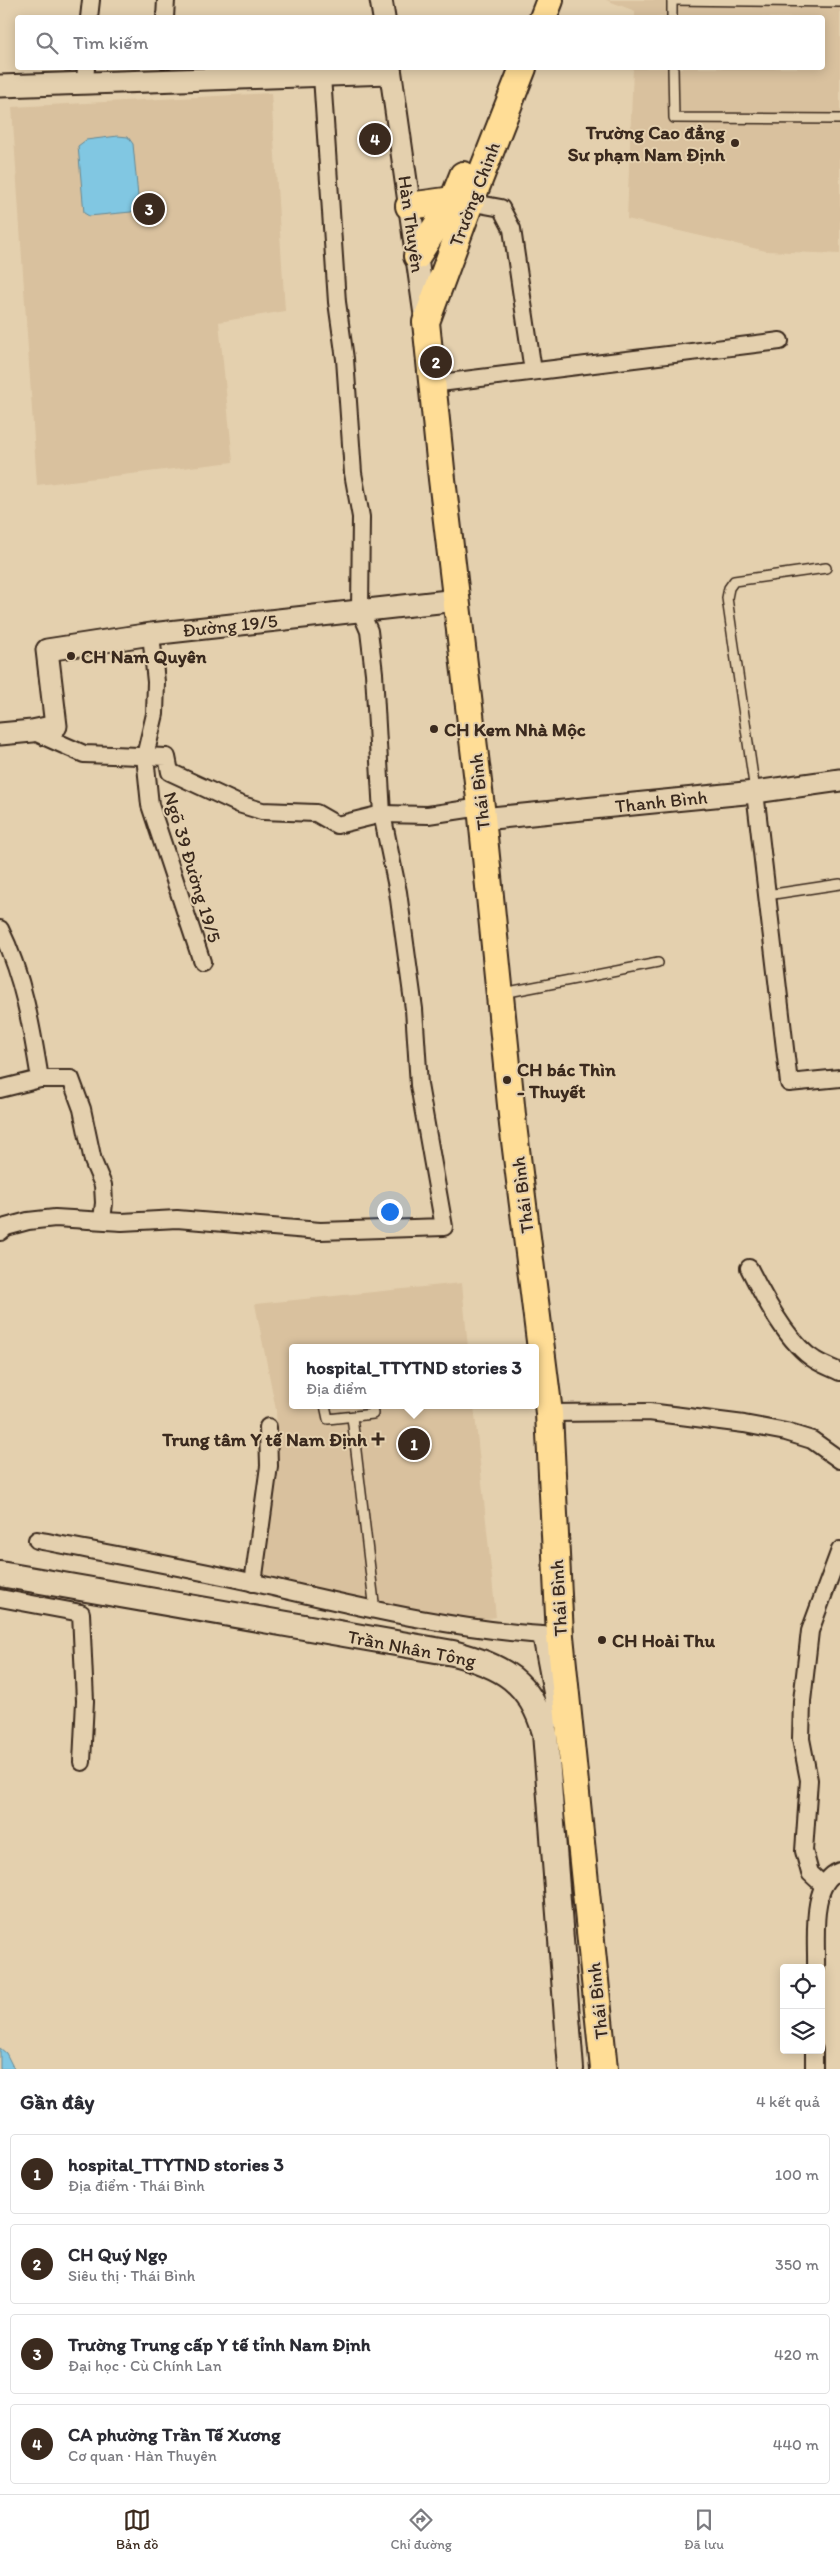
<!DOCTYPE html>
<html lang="vi">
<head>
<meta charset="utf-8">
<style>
	:root { --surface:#fff; --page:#f2f2f3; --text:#2b2b33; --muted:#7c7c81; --line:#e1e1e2; --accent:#3b2a1e }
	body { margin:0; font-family:Itim,sans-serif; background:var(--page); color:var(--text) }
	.controls { position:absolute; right:15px; bottom:15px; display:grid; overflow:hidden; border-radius:5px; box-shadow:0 2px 12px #0003 }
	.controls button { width:45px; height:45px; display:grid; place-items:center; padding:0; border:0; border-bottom:1px solid var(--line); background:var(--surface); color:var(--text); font:25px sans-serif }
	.you { position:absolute; left:389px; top:1211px; width:18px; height:18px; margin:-12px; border:4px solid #fff; border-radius:50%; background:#1a73e8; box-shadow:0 0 0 8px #1a73e833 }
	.badge { display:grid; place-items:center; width:32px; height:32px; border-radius:50%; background:var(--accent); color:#fff; font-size:16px; font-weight:700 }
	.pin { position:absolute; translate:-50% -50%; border:2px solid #fff; box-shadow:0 1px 5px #0006 }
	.popup { position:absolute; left:289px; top:1344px; width:250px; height:65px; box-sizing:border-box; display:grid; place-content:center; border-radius:5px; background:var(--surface); filter:drop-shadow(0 1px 4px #0005); font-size:16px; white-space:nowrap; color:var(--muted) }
	.popup b { font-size:19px; color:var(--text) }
	.popup::after { content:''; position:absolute; left:50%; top:100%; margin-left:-10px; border:10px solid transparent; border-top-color:var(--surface) }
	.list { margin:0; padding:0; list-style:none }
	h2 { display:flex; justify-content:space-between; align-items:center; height:65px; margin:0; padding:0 20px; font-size:21px }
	h2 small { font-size:16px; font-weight:400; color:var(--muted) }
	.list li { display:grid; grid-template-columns:32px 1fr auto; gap:15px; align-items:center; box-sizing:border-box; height:80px; margin:0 10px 10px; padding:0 10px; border:1px solid var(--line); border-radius:5px }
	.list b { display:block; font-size:19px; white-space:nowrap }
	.list p { margin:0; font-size:16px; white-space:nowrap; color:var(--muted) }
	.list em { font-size:16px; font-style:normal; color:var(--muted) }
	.icon { flex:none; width:28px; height:28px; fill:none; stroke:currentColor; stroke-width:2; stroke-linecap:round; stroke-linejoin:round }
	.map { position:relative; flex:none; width:840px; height:2069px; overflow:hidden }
	.search { position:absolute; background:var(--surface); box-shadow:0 2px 12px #0003; left:15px; right:15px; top:15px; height:55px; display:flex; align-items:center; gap:12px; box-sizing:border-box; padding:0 18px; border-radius:5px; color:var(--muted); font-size:19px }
	.sheet { height:425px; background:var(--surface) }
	nav { display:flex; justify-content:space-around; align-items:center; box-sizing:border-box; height:70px; border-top:1px solid var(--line); background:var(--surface); font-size:14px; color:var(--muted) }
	nav a { display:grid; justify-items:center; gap:2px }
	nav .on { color:var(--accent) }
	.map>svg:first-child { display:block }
	.built { fill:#d9c19e }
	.water { fill:#81c7e2; stroke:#658894 }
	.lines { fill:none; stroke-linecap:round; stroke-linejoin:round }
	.service-casing { stroke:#3b2a1e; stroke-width:12 }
	.minor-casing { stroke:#3b2a1e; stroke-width:20 }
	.tertiary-casing { stroke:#3b2a1e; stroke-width:25 }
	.secondary-casing { stroke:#3b2a1e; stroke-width:28 }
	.primary-casing { stroke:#3b2a1e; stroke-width:30 }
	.service { stroke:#e4d0ae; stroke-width:9 }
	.minor { stroke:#e4d0ae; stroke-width:16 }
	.tertiary { stroke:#e4d0ae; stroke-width:21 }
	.secondary { stroke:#e4d0ae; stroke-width:24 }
	.primary { stroke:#ffdd96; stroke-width:26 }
	.poi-dot { fill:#3b2a1e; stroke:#e4d0ae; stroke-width:2 }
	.labels { text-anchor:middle; stroke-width:4; stroke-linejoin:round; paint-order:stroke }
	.poi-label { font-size:19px; font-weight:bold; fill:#3b2a1e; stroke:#e4d0ae; text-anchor:start }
	.street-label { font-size:19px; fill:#3b2a1e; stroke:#e4d0ae }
</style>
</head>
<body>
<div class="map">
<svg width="840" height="2069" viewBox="0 0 840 2069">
	<rect width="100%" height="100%" fill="#e4d0ae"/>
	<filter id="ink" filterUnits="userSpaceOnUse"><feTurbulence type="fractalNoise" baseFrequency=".02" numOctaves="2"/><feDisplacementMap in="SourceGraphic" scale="10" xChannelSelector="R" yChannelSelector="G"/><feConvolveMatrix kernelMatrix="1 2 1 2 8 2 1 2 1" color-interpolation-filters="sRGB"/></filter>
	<g filter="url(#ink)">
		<g class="built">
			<path d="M606,0H840V254L766,251L627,219L633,68H822V18L635,17V11Z"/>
			<path d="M271,93L285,311L219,322L233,462L37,485L12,107Z"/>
			<path d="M462,1283L468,1348H293V1405H474L496,1617L473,1621L260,1580L279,1468L276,1410L255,1304Z"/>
		</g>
		<g class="water">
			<path d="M118,136L128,137L133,144L139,207L131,212L89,216L84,213L78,146L86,140Z"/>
			<path d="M0,2048L6,2053L14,2069H0Z"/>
		</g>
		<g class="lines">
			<defs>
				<g id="service">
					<path d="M672,0L840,2"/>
					<path d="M672,0V18"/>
					<path d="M673,68L674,118L840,119"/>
					<path d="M755,791L727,598L729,588L734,581L826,568"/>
					<path d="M767,895L840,884"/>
					<path d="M503,993L658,963"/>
					<path d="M325,1405L328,1419L373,1414L372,1405"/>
					<path d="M352,1417L375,1611"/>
				</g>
				<g id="minor">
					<path d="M89,18L91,0"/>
					<path d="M165,18L166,0"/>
					<path d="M85,82L86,68"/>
					<path d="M463,201L501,208L512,229L533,371"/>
					<path d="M432,384L780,341"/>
					<path d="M151,634L156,682L155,714L145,756L150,805L202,962"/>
					<path d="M32,731L84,754L167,757L170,772L239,804L262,811L316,813L337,825L382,814L428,815L481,807"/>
					<path d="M755,792L789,1083L840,1078"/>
					<path d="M0,929C23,975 32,1029 40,1079"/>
					<path d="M0,1089L40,1079H71L82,1109L93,1161L103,1185L104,1203L102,1220"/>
					<path d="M0,1232L6,1227L28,1221L55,1218L122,1222L177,1219L320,1231L444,1227L419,1085L414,1009L398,892L382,814L374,673L369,631L360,610L361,517L353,473L345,359L337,302L322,76"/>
					<path d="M749,1268C763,1296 788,1344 815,1360C823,1365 832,1368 840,1372"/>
					<path d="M549,1413L649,1412L744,1424L786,1432L812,1440L840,1460"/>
					<path d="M37,1540C110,1554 183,1567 255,1583C356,1606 456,1631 560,1636"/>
					<path d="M253,1583L269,1466L268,1427"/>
					<path d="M0,1598L81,1613L85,1701L82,1762"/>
					<path d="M541,1635L557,1719"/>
					<path d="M823,1885L810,1873L804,1851L809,1780L801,1739L802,1701L810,1631L840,1550"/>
					<path d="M816,1968C817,1940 809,1882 840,1871"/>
					<path d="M814,2069V2050"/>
				</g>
				<g id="tertiary">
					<path d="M381,0L384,18"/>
					<path d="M390,68L426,322"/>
					<path d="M0,86L390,73"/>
					<path d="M0,734L32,731L56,726L47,650L151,634L457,600"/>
					<path d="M482,819L755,792L840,780"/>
				</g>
				<path id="secondary" d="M0,1574L453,1653C503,1666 530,1681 545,1733L571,2069"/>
				<g id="primary">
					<path d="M543,18L550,0"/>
					<path d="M523,68L470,203L426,322L442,479L481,807L513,1125L549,1413L560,1636L604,2069"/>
					<path d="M409,206L453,200"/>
					<path d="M417,256L453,200L463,175"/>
				</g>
			</defs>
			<use href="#service" class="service-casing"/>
			<use href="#minor" class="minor-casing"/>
			<use href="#tertiary" class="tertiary-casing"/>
			<use href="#secondary" class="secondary-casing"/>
			<use href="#primary" class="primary-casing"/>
			<use href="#service" class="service"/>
			<use href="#minor" class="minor"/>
			<use href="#tertiary" class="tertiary"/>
			<use href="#secondary" class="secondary"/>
			<use href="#primary" class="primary"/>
		</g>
	</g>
	<g class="poi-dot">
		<circle cx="735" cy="143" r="5"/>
		<circle cx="71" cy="656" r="5"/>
		<circle cx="434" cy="729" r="5"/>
		<circle cx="507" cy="1080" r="5"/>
		<path d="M375.5 1431.5h5v5h5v5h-5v5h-5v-5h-5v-5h5z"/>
		<circle cx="602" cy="1640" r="5"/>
	</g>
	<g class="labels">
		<g class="poi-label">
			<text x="725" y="139" text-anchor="end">Trường Cao đẳng<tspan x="725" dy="22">Sư phạm Nam Định</tspan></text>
			<text x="81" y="663">CH Nam Quyên</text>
			<text x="444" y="736">CH Kem Nhà Mộc</text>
			<text x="517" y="1076">CH bác Thìn<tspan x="517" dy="22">- Thuyết</tspan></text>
			<text x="367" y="1446" text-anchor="end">Trung tâm Y tế Nam Định</text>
			<text x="612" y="1647">CH Hoài Thu</text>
		</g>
		<g class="street-label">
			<text transform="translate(474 194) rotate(-69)" y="7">Trường Chinh</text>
			<text transform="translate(412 224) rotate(82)" y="7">Hàn Thuyên</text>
			<text transform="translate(230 625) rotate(-6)" y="7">Đường 19/5</text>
			<text transform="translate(479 792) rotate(-96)" y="7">Thái Bình</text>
			<text transform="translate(661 801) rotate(-6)" y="7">Thanh Bình</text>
			<text transform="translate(193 867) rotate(73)" y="7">Ngõ 39 Đường 19/5</text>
			<text transform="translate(522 1195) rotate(-97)" y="7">Thái Bình</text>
			<text transform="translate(558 1598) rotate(-93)" y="7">Thái Bình</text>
			<text transform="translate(412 1648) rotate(11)" y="7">Trần Nhân Tông</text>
			<text transform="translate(597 2001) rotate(-96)" y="7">Thái Bình</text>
		</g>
	</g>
</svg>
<div class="controls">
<button><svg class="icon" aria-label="locate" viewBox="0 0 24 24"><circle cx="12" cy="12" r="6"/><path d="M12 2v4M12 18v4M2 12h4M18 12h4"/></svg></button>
<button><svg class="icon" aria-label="layers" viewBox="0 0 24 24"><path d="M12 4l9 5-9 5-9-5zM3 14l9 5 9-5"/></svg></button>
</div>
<div class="you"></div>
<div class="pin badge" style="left:414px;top:1444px">1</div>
<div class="popup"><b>hospital_TTYTND stories 3</b>Địa điểm</div>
<div class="pin badge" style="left:436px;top:362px">2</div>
<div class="pin badge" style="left:149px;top:209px">3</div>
<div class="pin badge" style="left:375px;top:139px">4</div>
<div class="search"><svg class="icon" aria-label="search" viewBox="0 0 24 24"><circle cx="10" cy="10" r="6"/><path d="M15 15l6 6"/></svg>Tìm kiếm</div>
</div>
<section class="sheet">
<h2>Gần đây<small>4 kết quả</small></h2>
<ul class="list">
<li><span class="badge">1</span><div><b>hospital_TTYTND stories 3</b><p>Địa điểm · Thái Bình</p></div><em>100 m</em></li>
<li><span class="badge">2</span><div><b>CH Quý Ngọ</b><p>Siêu thị · Thái Bình</p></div><em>350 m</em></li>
<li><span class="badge">3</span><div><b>Trường Trung cấp Y tế tỉnh Nam Định</b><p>Đại học · Cù Chính Lan</p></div><em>420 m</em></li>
<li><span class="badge">4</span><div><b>CA phường Trần Tế Xương</b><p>Cơ quan · Hàn Thuyên</p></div><em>440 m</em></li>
</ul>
</section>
<nav>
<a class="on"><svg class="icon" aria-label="map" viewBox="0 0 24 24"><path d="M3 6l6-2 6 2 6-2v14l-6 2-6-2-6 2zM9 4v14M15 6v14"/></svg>Bản đồ</a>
<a><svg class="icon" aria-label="directions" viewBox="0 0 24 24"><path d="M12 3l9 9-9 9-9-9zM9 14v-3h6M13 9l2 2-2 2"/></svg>Chỉ đường</a>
<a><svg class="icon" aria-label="saved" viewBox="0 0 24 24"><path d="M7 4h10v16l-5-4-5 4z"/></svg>Đã lưu</a>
</nav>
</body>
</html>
